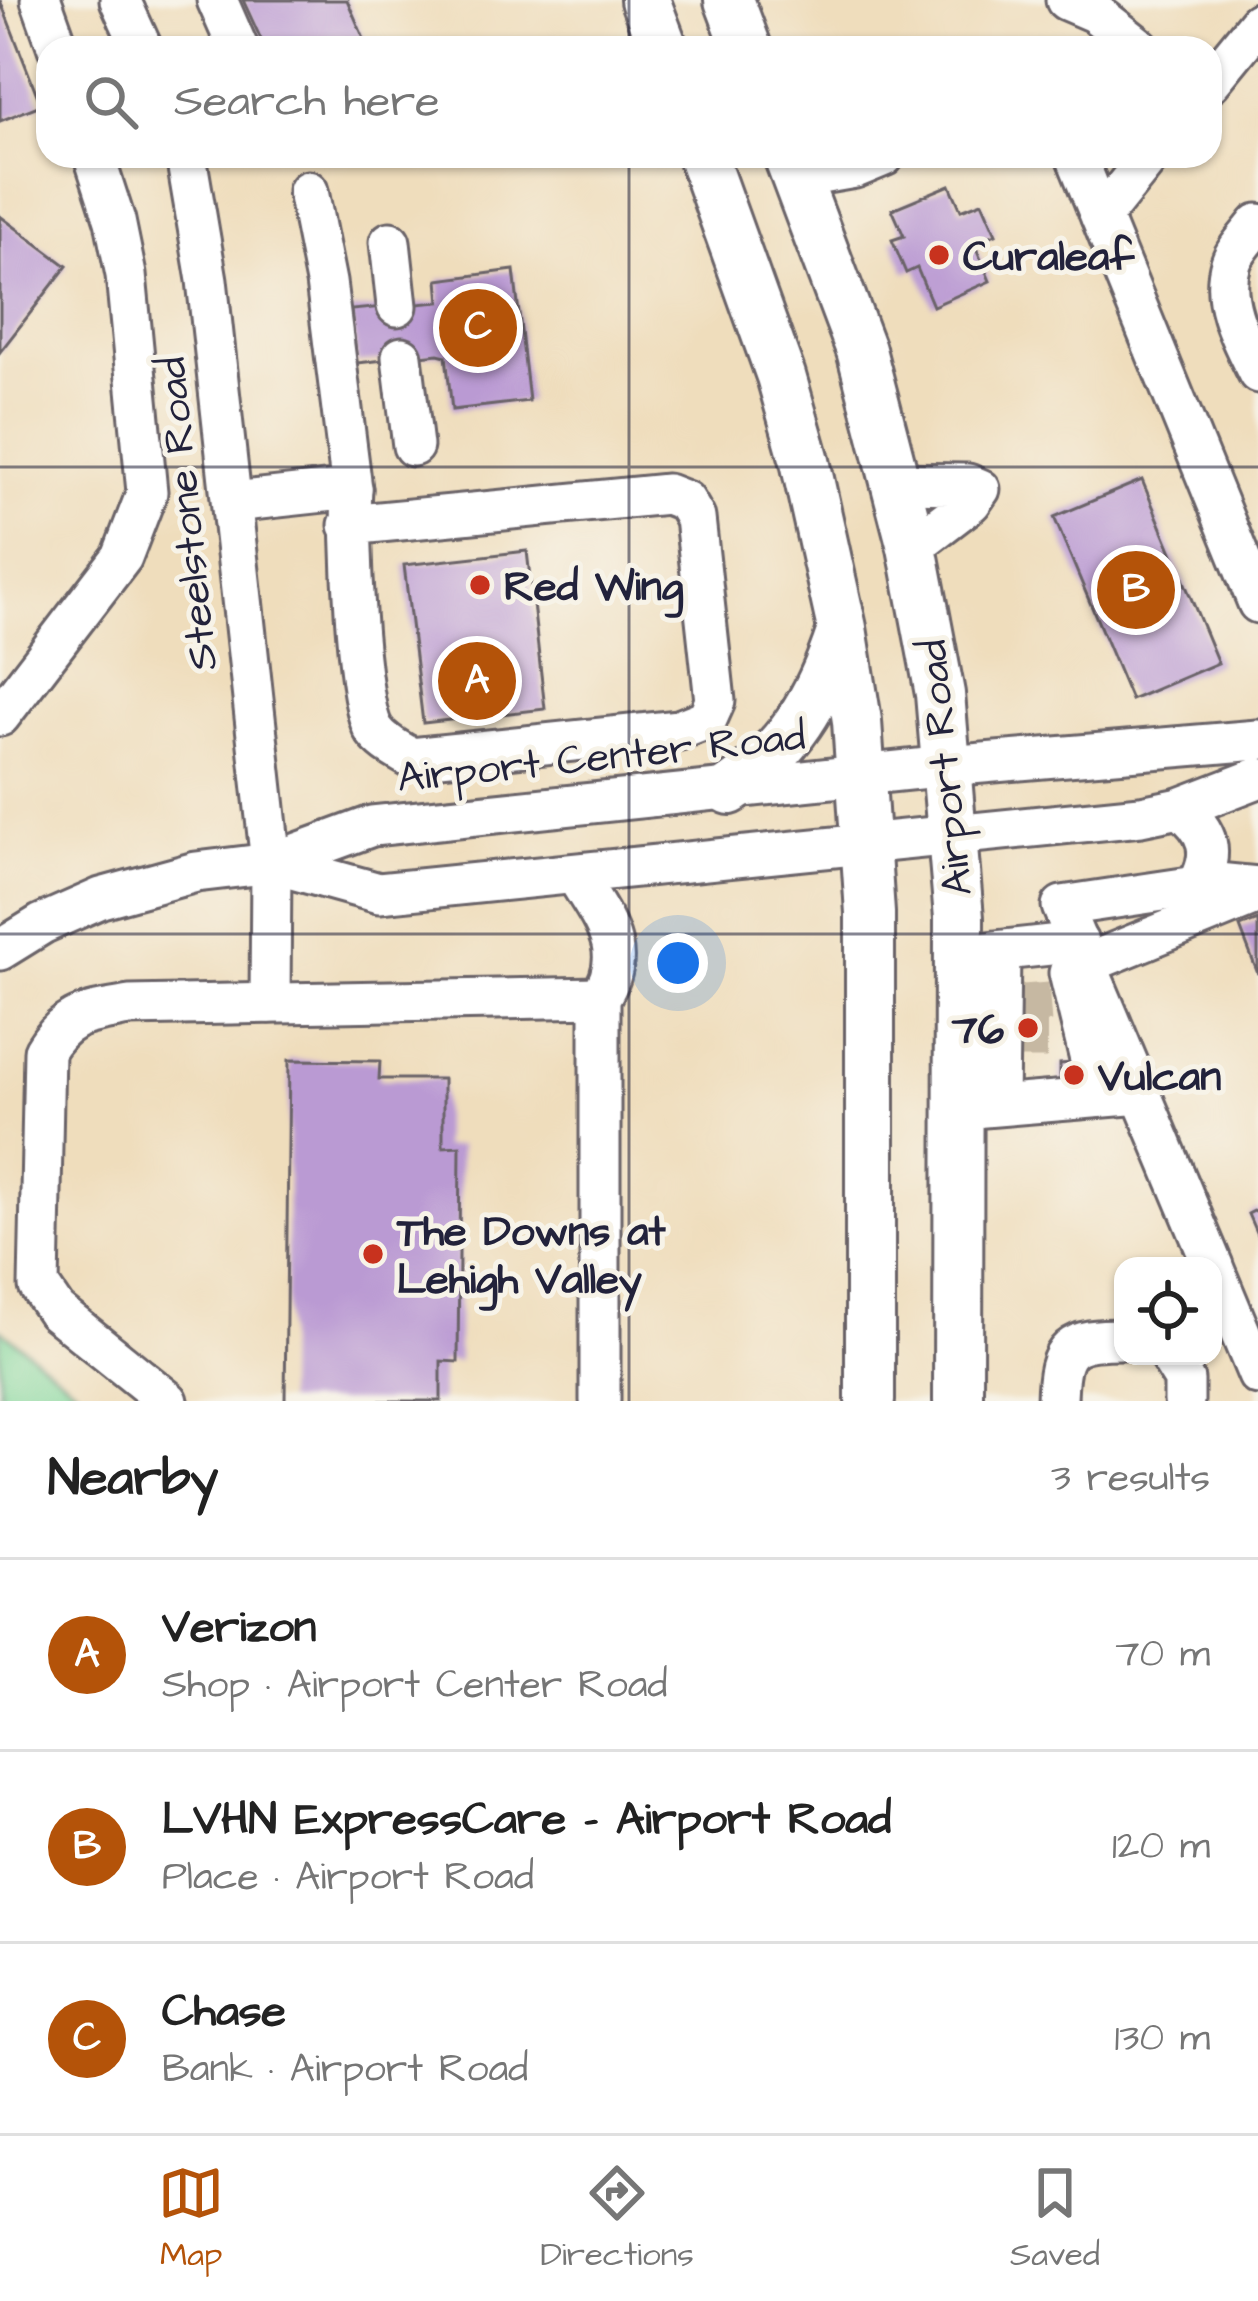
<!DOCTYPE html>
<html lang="en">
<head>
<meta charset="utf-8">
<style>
	:root { --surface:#fff; --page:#f2f2f2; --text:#222; --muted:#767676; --line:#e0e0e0; --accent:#b45309 }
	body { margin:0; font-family:"Architects Daughter",sans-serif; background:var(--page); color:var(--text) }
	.controls { position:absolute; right:36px; bottom:36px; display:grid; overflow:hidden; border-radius:24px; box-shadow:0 3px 9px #0004 }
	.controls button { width:108px; height:108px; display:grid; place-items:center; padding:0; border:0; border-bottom:3px solid var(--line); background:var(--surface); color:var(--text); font:60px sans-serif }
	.you { position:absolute; left:678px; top:963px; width:42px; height:42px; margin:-30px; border:9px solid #fff; border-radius:50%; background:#1a73e8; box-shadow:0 0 0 18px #1a73e833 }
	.badge { display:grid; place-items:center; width:78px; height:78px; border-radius:50%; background:var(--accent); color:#fff; font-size:39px; font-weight:700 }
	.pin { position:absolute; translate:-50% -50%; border:6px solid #fff; box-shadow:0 3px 12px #0006 }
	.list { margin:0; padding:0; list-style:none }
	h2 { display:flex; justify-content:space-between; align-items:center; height:156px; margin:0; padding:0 48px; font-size:51px }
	h2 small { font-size:39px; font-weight:400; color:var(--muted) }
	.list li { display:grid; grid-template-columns:78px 1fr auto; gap:36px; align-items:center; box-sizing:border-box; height:192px; padding:0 48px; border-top:3px solid var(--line) }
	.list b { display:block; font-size:45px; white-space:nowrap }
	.list p { margin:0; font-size:39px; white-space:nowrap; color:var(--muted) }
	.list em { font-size:39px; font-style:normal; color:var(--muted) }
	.icon { flex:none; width:66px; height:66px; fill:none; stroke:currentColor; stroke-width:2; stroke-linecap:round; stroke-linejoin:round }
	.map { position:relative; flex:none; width:1258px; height:1401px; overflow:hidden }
	.search { position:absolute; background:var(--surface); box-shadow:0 3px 9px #0004; left:36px; right:36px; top:36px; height:132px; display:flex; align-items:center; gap:30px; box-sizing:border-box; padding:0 42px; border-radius:36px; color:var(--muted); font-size:45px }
	.sheet { height:732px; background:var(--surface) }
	nav { display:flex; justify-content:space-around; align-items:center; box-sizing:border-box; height:168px; border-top:3px solid var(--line); background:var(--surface); font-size:33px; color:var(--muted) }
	nav a { display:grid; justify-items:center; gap:6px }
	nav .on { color:var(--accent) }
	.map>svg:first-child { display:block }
	.green { fill:#7fd69a; stroke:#507c6a; stroke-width:3 }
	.building { fill:#ba9ad3 }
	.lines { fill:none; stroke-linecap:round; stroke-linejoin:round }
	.minor-tunnel { stroke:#c6b8a2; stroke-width:39; stroke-dasharray:39 20; stroke-linecap:butt }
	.minor-casing { stroke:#6a6368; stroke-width:45 }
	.major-casing { stroke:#6a6368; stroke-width:54 }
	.minor { stroke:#fff; stroke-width:39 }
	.major { stroke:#fff; stroke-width:48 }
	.grid { fill:none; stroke:#22223b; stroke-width:3; stroke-opacity:0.55 }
	.poi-dot { fill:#c8321e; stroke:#f7f3e8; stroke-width:4.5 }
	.labels { text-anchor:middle; stroke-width:10; stroke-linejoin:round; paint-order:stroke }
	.poi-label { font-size:42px; font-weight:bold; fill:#22223b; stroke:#f7f3e8; text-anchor:start }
	.street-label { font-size:42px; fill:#22223b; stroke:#f7f3e8 }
</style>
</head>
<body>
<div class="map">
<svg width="1258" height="1401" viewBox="0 0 1258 1401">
	<rect width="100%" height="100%" fill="#f7f3e8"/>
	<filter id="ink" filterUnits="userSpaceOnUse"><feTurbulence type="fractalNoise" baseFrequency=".00833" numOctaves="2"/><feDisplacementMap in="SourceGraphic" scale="24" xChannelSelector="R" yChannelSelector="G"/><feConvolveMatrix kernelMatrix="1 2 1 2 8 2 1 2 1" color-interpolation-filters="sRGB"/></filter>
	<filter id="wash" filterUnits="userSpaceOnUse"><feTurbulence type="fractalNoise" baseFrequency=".004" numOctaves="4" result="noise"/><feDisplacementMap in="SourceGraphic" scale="48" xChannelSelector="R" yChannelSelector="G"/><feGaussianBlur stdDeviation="2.7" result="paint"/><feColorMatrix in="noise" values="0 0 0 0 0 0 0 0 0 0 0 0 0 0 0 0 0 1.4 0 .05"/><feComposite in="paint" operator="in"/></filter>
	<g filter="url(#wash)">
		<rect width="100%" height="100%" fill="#efddbc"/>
		<path class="green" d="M0,1329L91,1401H0Z"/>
		<g id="blocks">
			<g class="building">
				<path d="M0,0L41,105L0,121Z"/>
				<path d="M243,0H347L368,48H265Z"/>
				<path d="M950,185L961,210L982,202L996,234L974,243L990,281L933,306L917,268L906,273L892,240L904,236L892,209Z"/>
				<path d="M0,216L67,266L0,352Z"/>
				<path d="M514,270L529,401L452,410L446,356L438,354L357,363L351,310L440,302L438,280Z"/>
				<path d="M1142,480L1218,663L1131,700L1054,517Z"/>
				<path d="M527,551L545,709L423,723L404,565Z"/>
				<path d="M1258,920V974L1240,927Z"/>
				<path d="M289,1060L380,1061L379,1079H443V1147L460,1146L458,1362L441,1361V1401H285Z"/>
				<path d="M1086,1062L1091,1086L1060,1087V1064Z"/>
				<path d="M1258,1209V1237L1248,1214Z"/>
			</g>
		</g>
	</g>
	<g filter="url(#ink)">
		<use href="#blocks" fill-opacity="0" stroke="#6a6368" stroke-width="3"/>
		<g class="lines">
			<g class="minor-tunnel">
				<path d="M1011,1005L1050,1002"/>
				<path d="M1009,1039H1047"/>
			</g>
			<defs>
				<g id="minor">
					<path d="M41,0L58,48"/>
					<path d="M120,0L142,48"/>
					<path d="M217,0L238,48"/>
					<path d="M1066,0L1094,12L1140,48"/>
					<path d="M1210,82L1258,23"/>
					<path d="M186,156L207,280L271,863L270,1003"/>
					<path d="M1076,156L1258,603"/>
					<path d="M797,178L855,168L884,156"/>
					<path d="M308,191L326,282L352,489"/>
					<path d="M1101,217L1150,156"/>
					<path d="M1258,224C1250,235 1235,250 1231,263C1219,301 1242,341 1258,373"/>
					<path d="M390,242L397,306"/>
					<path d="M402,357L413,446"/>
					<path d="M897,483L968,484L980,489L971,502L912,547"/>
					<path d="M233,502L352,489C349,528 356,702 374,730C383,743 398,750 411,758L679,730L707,719L715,701L695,518L685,501L667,494L349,525"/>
					<path d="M0,716L122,557L147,492L126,275L115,221L94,156"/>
					<path d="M1180,808C1209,831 1216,853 1197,886"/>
					<path d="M271,863L379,893L1141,816L1180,808L1258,778"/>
					<path d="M575,874C600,917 632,950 600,997V1401"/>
					<path d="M0,950L42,924L101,898L196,872L271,863L372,826L947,766L1258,740"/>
					<path d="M977,953L1078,942"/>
					<path d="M1086,964L1258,894"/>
					<path d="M1069,973L1099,1097"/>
					<path d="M998,1105L1000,951"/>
					<path d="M960,1109L1141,1094"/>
					<path d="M1213,1266L1062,906L1217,883L1258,887"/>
					<path d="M1213,1267L1258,1375"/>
					<path d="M1169,1356L1184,1380V1401"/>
					<path d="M168,1401L56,1311L39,1286L44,1051C67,1012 89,1014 129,1006L600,997"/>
					<path d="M1057,1401C1058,1345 1070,1339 1123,1339"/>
				</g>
				<g id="major">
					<path d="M645,0L663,48"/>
					<path d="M729,0L747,48"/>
					<path d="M702,156L781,376L805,461L842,628L857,721L870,913V1401"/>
					<path d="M788,156L861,350L912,547L940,694L959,918L958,1401"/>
					<path d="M730,790C789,750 819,700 841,633"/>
				</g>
			</defs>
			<use href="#minor" class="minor-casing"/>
			<use href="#major" class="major-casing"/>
			<use href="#minor" class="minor"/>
			<use href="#major" class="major"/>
		</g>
	</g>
	<path class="grid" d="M629,0V48M629,156V1401M0,467H1258M0,934H1258"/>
	<g class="poi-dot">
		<circle cx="939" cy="255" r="12"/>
		<circle cx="480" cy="585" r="12"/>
		<circle cx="1028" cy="1028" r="12"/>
		<circle cx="1074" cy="1075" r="12"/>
		<circle cx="373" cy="1254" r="12"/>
	</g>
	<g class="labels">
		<g class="poi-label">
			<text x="963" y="270">Curaleaf</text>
			<text x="504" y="600">Red Wing</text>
			<text x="1004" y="1043" text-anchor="end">76</text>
			<text x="1098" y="1090">Vulcan</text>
			<text x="397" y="1245">The Downs at<tspan x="397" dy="48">Lehigh Valley</tspan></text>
		</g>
		<g class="street-label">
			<text transform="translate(185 514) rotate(-96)" y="15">Steelstone Road</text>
			<text transform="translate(601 755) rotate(-6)" y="15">Airport Center Road</text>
			<text transform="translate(943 768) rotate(-96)" y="15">Airport Road</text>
		</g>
	</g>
</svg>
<div class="controls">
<button><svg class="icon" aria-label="locate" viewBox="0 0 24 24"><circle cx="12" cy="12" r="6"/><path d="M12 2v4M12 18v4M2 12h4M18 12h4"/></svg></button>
</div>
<div class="you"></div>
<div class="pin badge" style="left:477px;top:681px">A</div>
<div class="pin badge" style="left:1136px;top:590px">B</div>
<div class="pin badge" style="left:478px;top:328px">C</div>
<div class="search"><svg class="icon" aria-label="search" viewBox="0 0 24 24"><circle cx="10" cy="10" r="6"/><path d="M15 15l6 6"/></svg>Search here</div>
</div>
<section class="sheet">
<h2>Nearby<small>3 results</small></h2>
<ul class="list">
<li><span class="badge">A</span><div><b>Verizon</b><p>Shop · Airport Center Road</p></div><em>70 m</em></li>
<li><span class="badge">B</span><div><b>LVHN ExpressCare - Airport Road</b><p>Place · Airport Road</p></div><em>120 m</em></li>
<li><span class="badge">C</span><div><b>Chase</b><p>Bank · Airport Road</p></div><em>130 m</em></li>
</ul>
</section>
<nav>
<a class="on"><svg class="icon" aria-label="map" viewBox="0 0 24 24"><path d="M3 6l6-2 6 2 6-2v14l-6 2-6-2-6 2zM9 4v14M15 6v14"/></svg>Map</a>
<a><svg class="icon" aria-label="directions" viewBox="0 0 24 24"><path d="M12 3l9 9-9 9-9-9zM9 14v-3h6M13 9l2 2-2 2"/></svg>Directions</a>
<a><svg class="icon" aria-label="saved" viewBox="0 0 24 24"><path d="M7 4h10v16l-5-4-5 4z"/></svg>Saved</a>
</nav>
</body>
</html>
